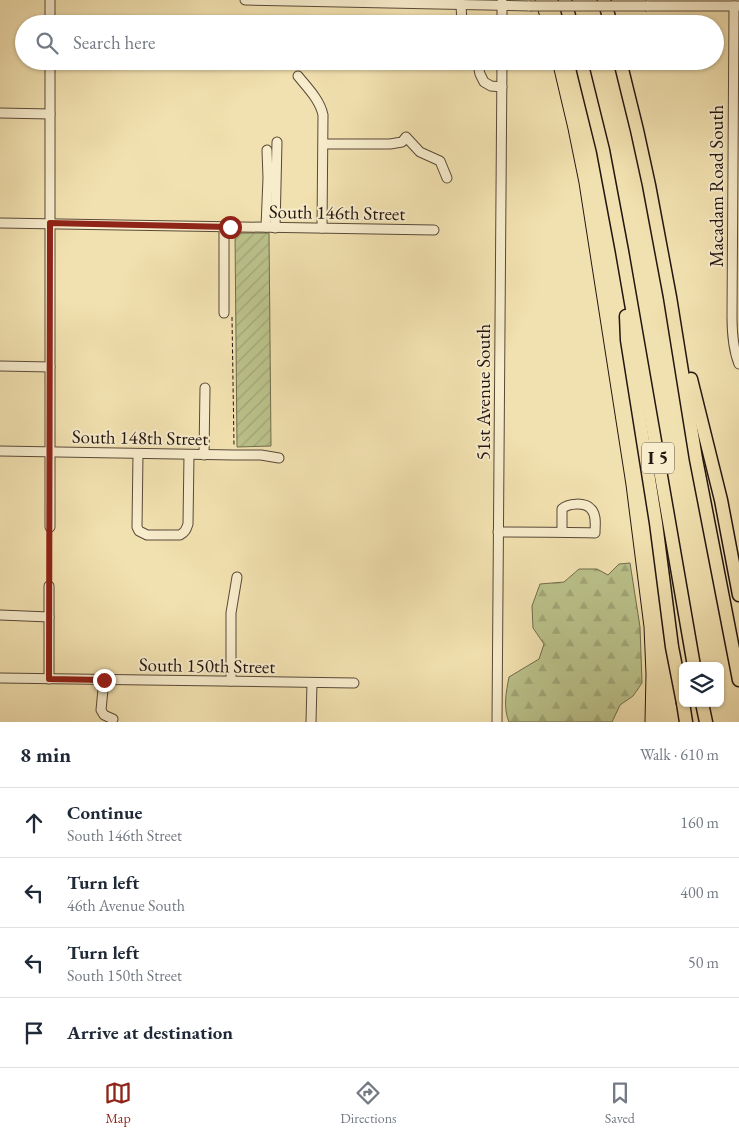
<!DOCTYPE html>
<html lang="en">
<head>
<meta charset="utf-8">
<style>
	:root { --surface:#fff; --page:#f6f6f7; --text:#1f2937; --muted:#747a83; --line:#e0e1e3; --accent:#8f2418 }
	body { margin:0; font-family:"EB Garamond",serif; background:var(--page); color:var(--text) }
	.controls { position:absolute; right:15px; bottom:15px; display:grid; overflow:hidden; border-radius:8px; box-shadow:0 1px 4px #0004 }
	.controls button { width:45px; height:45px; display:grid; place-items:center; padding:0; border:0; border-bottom:1px solid var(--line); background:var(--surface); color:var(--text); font:25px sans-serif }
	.stop { position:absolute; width:15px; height:15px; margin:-11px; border:4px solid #8f2418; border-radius:50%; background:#fff }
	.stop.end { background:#8f2418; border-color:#fff; box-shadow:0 1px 5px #0008 }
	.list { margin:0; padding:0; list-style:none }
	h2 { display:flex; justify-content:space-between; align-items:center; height:65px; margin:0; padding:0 20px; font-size:21px }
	h2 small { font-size:16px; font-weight:400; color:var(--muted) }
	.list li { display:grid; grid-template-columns:32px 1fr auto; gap:15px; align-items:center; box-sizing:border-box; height:70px; padding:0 20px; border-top:1px solid var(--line) }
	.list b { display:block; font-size:19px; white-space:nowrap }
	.list p { margin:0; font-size:16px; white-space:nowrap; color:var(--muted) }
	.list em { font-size:16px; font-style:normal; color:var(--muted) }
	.icon { flex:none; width:28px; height:28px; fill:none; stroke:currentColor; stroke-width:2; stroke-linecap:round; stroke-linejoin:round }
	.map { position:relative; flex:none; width:739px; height:722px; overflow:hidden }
	.search { position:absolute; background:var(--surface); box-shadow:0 1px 4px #0004; left:15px; right:15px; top:15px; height:55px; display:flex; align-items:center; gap:12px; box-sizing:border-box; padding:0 18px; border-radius:28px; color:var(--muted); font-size:19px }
	.sheet { height:345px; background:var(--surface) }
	nav { display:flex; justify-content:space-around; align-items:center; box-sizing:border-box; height:70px; border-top:1px solid var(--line); background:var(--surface); font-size:14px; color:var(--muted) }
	nav a { display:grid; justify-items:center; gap:2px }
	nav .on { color:var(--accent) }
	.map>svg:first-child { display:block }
	.forest { fill:url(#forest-firs); stroke:#706c4e }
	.garden { fill:url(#garden-furrows); stroke:#706c4e }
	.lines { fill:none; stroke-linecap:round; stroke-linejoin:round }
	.minor-casing { stroke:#584938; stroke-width:11 }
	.highway-casing { stroke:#241610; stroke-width:15 }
	.path { stroke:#241610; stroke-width:1; stroke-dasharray:4 2.5; stroke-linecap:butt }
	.minor { stroke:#f7eccc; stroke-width:9 }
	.highway { stroke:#f2e1b0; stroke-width:12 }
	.tram { stroke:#241610; stroke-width:1 }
	.minor-bridge-casing { stroke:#584938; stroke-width:11; stroke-linecap:butt }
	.minor-bridge { stroke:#f7eccc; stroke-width:9 }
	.route { stroke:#8f2418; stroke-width:6 }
	.labels { text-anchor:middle; stroke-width:4; stroke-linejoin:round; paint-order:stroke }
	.shield { fill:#f7eccc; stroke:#635648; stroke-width:1 }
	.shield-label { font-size:18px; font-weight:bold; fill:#241610 }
	.street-label { font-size:19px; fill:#241610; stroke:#f7eccc }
</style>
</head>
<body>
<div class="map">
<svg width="739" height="722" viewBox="0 0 739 722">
	<defs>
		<pattern id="forest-firs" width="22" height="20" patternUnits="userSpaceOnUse" patternTransform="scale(1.25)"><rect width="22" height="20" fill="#bbc28b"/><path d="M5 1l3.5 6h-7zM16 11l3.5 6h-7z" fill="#a1a677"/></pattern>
		<pattern id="garden-furrows" width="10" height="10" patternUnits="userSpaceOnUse" patternTransform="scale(1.25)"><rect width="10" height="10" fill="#bbc28b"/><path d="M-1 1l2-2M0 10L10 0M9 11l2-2" fill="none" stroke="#a1a677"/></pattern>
	</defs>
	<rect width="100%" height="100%" fill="#f2e1b0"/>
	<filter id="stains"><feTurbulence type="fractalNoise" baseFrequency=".004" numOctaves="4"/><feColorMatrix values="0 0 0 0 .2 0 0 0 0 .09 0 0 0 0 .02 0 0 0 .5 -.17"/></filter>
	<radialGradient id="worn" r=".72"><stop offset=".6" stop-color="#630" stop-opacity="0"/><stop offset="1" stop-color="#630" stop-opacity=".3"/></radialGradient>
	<path class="forest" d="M630,563L640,627L642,683L633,696L620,705L612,722H509C503,707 506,693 509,677L539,659L544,644L533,628L532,606L540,584L564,582L579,569H597L608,575L619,564Z"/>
	<path class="garden" d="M235,233H269L271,446L237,447Z"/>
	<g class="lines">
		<defs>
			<g id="minor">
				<path d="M50,0V24"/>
				<path d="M245,0L530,6"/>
				<path d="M502,2V24"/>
				<path d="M461,4L462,24"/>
				<path d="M647,6H739"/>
				<path d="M734,6L732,317C732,334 733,349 739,364"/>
				<path d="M477,61L480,74L484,82L491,86L502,87"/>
				<path d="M298,76C307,87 320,100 323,115L322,228"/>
				<path d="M0,113L50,114"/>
				<path d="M324,144H390L402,142L406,137L420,152L440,161L447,178"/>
				<path d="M0,223L434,230"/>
				<path d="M266,227L268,178L267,150"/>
				<path d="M275,228L277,142"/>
				<path d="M224,313V227"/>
				<path d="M0,366L50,367"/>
				<path d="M0,451L234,455H261L279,458"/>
				<path d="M138,454L137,527L139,531L147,535H180C185,532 186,530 188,524L189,455"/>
				<path d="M204,455L205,388"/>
				<path d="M50,527V61"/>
				<path d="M498,532C531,532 563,532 595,533C595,525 597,515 591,509C585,502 568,503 562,509V532"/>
				<path d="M0,615L49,617"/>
				<path d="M0,678L354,683"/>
				<path d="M49,679V586"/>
				<path d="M104,679L101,710L104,715L113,719"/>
				<path d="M231,681V613L237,577"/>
				<path d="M311,722L312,683"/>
				<path d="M497,722L502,61"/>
			</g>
			<g id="highway">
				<path d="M565,0L571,24"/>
				<path d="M604,0L611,24"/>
				<path d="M581,61L603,150L622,251L694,666"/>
				<path d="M620,61L637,130L649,185L670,297L696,459L739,680"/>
				<path d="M626,316L627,340L656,523L672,647L683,703"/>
				<path d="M691,379L721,500L739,595"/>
				<path d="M683,703L686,722"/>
				<path d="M702,703L706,722"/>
			</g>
		</defs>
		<use href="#minor" class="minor-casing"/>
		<use href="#highway" class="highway-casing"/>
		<g class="path">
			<path d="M232,317L234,446"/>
			<path d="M49,579V535"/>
		</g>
		<use href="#minor" class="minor"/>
		<use href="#highway" class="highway"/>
		<g class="tram">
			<path d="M535,0L542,24"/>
			<path d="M552,61L568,129L579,183L626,485L644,627L646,674L645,722"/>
		</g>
		<defs>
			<path id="minor-bridge" d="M530,6H647"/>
		</defs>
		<use href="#minor-bridge" class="minor-bridge-casing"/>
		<use href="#minor-bridge" class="minor-bridge"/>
	</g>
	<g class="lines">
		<path class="route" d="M104,680L49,679L50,223L230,227"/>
	</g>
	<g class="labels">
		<rect class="shield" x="642" y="442.5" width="32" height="31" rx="4"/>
		<g class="shield-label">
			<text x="658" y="464">I 5</text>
		</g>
		<g class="street-label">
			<text transform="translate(716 186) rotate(-90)" y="7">Macadam Road South</text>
			<text transform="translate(337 212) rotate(1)" y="7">South 146th Street</text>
			<text transform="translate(483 392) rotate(-90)" y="7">51st Avenue South</text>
			<text transform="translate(140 437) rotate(1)" y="7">South 148th Street</text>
			<text transform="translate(207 665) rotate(1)" y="7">South 150th Street</text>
		</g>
	</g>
	<rect width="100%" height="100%" filter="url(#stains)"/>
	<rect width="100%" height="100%" fill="url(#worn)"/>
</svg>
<div class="controls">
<button><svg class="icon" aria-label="layers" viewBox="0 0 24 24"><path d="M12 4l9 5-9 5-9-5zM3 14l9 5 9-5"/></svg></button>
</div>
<div class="stop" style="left:230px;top:227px"></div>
<div class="stop end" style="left:104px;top:680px"></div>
<div class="search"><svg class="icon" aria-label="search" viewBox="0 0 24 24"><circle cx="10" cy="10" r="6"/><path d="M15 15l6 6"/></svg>Search here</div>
</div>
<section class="sheet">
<h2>8 min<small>Walk · 610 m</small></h2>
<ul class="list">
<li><svg class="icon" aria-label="ahead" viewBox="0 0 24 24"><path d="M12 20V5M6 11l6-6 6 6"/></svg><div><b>Continue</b><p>South 146th Street</p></div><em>160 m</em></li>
<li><svg class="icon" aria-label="left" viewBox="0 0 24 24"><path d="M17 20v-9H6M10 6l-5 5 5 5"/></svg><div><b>Turn left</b><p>46th Avenue South</p></div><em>400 m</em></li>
<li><svg class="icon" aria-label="left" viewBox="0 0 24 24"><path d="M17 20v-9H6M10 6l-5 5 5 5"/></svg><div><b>Turn left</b><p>South 150th Street</p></div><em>50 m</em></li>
<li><svg class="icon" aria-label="arrive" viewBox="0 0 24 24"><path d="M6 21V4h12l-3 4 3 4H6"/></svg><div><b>Arrive at destination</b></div></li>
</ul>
</section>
<nav>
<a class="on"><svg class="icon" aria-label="map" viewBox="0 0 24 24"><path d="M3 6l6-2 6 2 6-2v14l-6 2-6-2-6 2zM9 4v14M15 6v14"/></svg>Map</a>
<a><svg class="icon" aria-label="directions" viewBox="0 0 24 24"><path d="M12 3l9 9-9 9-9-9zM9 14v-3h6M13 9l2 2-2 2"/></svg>Directions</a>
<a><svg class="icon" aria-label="saved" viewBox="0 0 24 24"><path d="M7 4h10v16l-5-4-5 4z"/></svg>Saved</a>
</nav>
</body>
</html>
